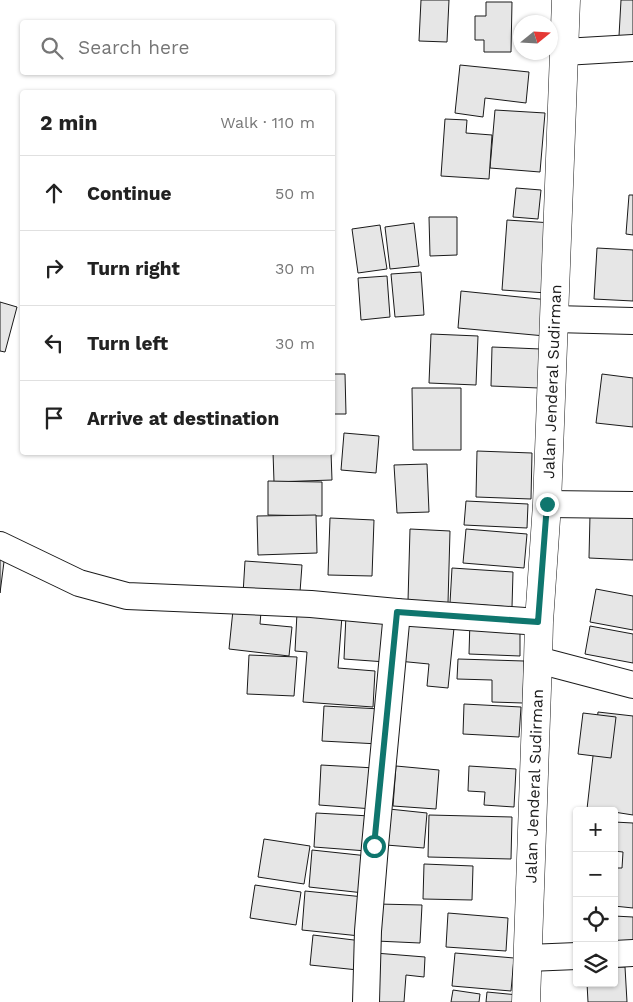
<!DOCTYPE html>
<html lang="en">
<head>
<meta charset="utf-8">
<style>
	:root { --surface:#fff; --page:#f2f2f2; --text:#222; --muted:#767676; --line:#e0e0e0 }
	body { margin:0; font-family:"Work Sans",sans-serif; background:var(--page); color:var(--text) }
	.controls { position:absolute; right:15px; bottom:15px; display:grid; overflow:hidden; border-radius:5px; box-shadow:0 1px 4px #0004 }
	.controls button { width:45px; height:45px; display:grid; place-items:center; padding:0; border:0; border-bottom:1px solid var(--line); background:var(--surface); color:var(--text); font:25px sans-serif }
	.compass { position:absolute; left:513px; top:15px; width:45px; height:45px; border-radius:50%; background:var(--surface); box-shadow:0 1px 4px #0004; rotate:72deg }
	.stop { position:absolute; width:15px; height:15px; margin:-11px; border:4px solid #0f766e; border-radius:50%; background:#fff }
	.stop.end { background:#0f766e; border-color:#fff; box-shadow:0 1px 5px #0008 }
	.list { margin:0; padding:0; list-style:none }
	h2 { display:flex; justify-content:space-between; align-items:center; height:65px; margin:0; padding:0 20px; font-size:21px }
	h2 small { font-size:16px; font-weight:400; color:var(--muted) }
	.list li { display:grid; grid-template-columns:32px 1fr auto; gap:15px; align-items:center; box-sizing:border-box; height:75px; padding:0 20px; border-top:1px solid var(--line) }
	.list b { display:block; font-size:19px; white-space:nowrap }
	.list em { font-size:16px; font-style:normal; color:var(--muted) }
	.icon { flex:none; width:28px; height:28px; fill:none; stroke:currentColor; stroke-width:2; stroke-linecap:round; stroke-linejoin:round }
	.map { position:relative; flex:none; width:633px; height:1002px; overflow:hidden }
	.search { position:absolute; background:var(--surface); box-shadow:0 1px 4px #0004; left:20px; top:20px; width:315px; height:55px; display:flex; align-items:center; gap:12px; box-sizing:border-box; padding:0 18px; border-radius:5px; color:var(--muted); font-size:19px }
	.panel { position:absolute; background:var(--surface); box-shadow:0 1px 4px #0004; left:20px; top:90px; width:315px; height:365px; border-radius:5px }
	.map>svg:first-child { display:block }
	.building { fill:#e6e6e6; stroke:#1a1a1a }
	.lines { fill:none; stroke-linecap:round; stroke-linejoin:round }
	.minor-casing { stroke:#1a1a1a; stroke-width:28 }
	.secondary-casing { stroke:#1a1a1a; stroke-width:29 }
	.minor { stroke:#fff; stroke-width:26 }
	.secondary { stroke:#fff; stroke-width:28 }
	.route { stroke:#0f766e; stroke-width:6 }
	.labels { text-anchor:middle; stroke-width:4; stroke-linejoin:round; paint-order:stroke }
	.street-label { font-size:16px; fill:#1a1a1a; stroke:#fff }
</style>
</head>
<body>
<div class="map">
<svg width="633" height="1002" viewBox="0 0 633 1002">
	<rect width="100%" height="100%" fill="#fff"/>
	<g class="building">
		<path d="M421,0H449L447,42L419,41Z"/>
		<path d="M621,0H633V37L619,36Z"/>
		<path d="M486,2H512L511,52H484V40H475V16H486Z"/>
		<path d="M460,65L529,72L526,103L485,98L483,117L455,113Z"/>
		<path d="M495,110L545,113L540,172L490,168Z"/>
		<path d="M445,119L467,120L466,133L492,135L489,179L441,176Z"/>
		<path d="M516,188L541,190L538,219L513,217Z"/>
		<path d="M629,195H633V235L626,234Z"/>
		<path d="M429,217H457V255L430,256Z"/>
		<path d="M507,220L552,223L547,293L502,290Z"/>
		<path d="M414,223L419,266L390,269L385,227Z"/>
		<path d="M380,225L387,269L358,273L352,229Z"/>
		<path d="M597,248L633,250V301L594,299Z"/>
		<path d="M421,272L424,315L395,317L391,274Z"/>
		<path d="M387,276L390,317L361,320L358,278Z"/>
		<path d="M461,291L549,300L545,336L458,328Z"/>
		<path d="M0,302L17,307L5,352L0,351Z"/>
		<path d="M431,334L478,336L476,385L429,383Z"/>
		<path d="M492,347L541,349L539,388L491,386Z"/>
		<path d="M332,374H345L346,414H332Z"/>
		<path d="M602,374L633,378V427L596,423Z"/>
		<path d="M412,388H461V450H413Z"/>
		<path d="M344,433L379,436L376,473L341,470Z"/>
		<path d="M477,451L532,453L531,499L476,497Z"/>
		<path d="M273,452H331L332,480L274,482Z"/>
		<path d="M427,464L429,512L397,513L394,465Z"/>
		<path d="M268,481L322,482V516L268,515Z"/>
		<path d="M466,501L528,504L527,528L464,525Z"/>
		<path d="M316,515L317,553L258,555L257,516Z"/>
		<path d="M590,515L633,517V560L589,558Z"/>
		<path d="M330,518L374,520L372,576L328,575Z"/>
		<path d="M410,529L450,531L448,603L408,601Z"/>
		<path d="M466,529L527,534L524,568L463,563Z"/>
		<path d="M0,553L5,554L0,593Z"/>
		<path d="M245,561L302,565L300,592L243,594Z"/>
		<path d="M452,568L513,572L512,607L450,603Z"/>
		<path d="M596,589L633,596V630L590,622Z"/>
		<path d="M233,610L261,612L260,624L292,627L289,656L229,649Z"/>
		<path d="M297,613L342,616L338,668L375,671L373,707L303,702L307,652L295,651Z"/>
		<path d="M346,615L389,618L386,662L344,659Z"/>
		<path d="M470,620L520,621V656L469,654Z"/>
		<path d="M402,622L454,628L448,688L427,686L429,664L398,661Z"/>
		<path d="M590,626L633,634V663L585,654Z"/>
		<path d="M249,655L297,657L294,696L247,694Z"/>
		<path d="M458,659L524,661L523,703L492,702V680L457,679Z"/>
		<path d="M464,704L521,707L519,737L463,734Z"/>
		<path d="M324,706L381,709L379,744L322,741Z"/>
		<path d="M598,712L633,716V815L614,812V811L587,809Z"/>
		<path d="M583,713L616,717L611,758L578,754Z"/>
		<path d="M321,765L375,768L373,809L319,805Z"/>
		<path d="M396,766L439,770L436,809L393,806Z"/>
		<path d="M469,766L516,769L514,807L484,805L485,792L468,791Z"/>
		<path d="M389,809L427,813L424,848L386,845Z"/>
		<path d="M316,813L370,816L367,851L314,847Z"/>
		<path d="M429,815L512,817L511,859L428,857Z"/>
		<path d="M614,822L633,823V908L614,906V868H622L623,852L614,851Z"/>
		<path d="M264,839L310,846L304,884L258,877Z"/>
		<path d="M312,850L368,856L364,893L309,887Z"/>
		<path d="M424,864L473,866L472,900L423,899Z"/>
		<path d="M255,885L301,892L296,925L250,918Z"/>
		<path d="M305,891L364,897L360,936L302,930Z"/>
		<path d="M377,904L422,905L420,943L376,941Z"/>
		<path d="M448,913L508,918L506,951L446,947Z"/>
		<path d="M614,916L633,917V949L614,947Z"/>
		<path d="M313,935L362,941L358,970L310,965Z"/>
		<path d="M375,953L425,957L424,977L406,975L404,1002H372Z"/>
		<path d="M455,953L514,958L511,991L452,986Z"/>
		<path d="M614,967H625L627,1002H588L587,983H614Z"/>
		<path d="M453,990L480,994L479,1002H451Z"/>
		<path d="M487,992L518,995L517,1002H486Z"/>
	</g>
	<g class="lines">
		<defs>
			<g id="minor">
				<path d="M564,52L633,48"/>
				<path d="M554,319L633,321"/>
				<path d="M547,504L633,505"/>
				<path d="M0,545L79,583L127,596L311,604L397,612L539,622"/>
				<path d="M538,660L633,685"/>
				<path d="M614,954L633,953"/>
				<path d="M528,958L577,956"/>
				<path d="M366,1002L368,931L375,846L397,612"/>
			</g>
			<g id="secondary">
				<path id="s1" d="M526,1002L538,660L539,622L547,504L566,0"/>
			</g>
		</defs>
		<use href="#minor" class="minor-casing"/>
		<use href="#secondary" class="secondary-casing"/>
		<use href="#minor" class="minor"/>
		<use href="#secondary" class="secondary"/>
	</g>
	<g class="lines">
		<path class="route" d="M374,846L397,612L538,622L547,504"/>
	</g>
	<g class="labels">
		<g class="street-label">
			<text dy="6" stroke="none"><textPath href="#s1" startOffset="621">Jalan Jenderal Sudirman</textPath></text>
			<text dy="6" stroke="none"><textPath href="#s1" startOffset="216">Jalan Jenderal Sudirman</textPath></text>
		</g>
	</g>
</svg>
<div class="controls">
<button>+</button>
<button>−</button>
<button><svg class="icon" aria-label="locate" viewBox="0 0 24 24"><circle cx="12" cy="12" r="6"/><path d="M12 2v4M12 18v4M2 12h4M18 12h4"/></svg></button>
<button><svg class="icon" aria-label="layers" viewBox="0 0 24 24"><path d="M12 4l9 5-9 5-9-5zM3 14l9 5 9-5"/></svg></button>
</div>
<svg class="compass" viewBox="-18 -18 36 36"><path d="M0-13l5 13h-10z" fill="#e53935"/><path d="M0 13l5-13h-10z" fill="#767676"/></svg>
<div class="stop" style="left:374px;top:846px"></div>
<div class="stop end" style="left:547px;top:504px"></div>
<div class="search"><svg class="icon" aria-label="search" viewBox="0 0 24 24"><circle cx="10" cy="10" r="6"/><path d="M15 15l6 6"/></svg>Search here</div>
<section class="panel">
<h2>2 min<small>Walk · 110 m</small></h2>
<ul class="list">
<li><svg class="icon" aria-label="ahead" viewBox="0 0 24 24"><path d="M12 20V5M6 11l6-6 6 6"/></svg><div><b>Continue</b></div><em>50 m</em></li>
<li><svg class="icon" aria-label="right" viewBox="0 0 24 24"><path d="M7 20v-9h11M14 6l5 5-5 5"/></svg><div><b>Turn right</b></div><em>30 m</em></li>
<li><svg class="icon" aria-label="left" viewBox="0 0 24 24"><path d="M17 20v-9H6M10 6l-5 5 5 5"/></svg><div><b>Turn left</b></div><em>30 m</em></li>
<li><svg class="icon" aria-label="arrive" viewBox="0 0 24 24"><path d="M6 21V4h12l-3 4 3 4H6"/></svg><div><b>Arrive at destination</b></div></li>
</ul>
</section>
</div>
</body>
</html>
